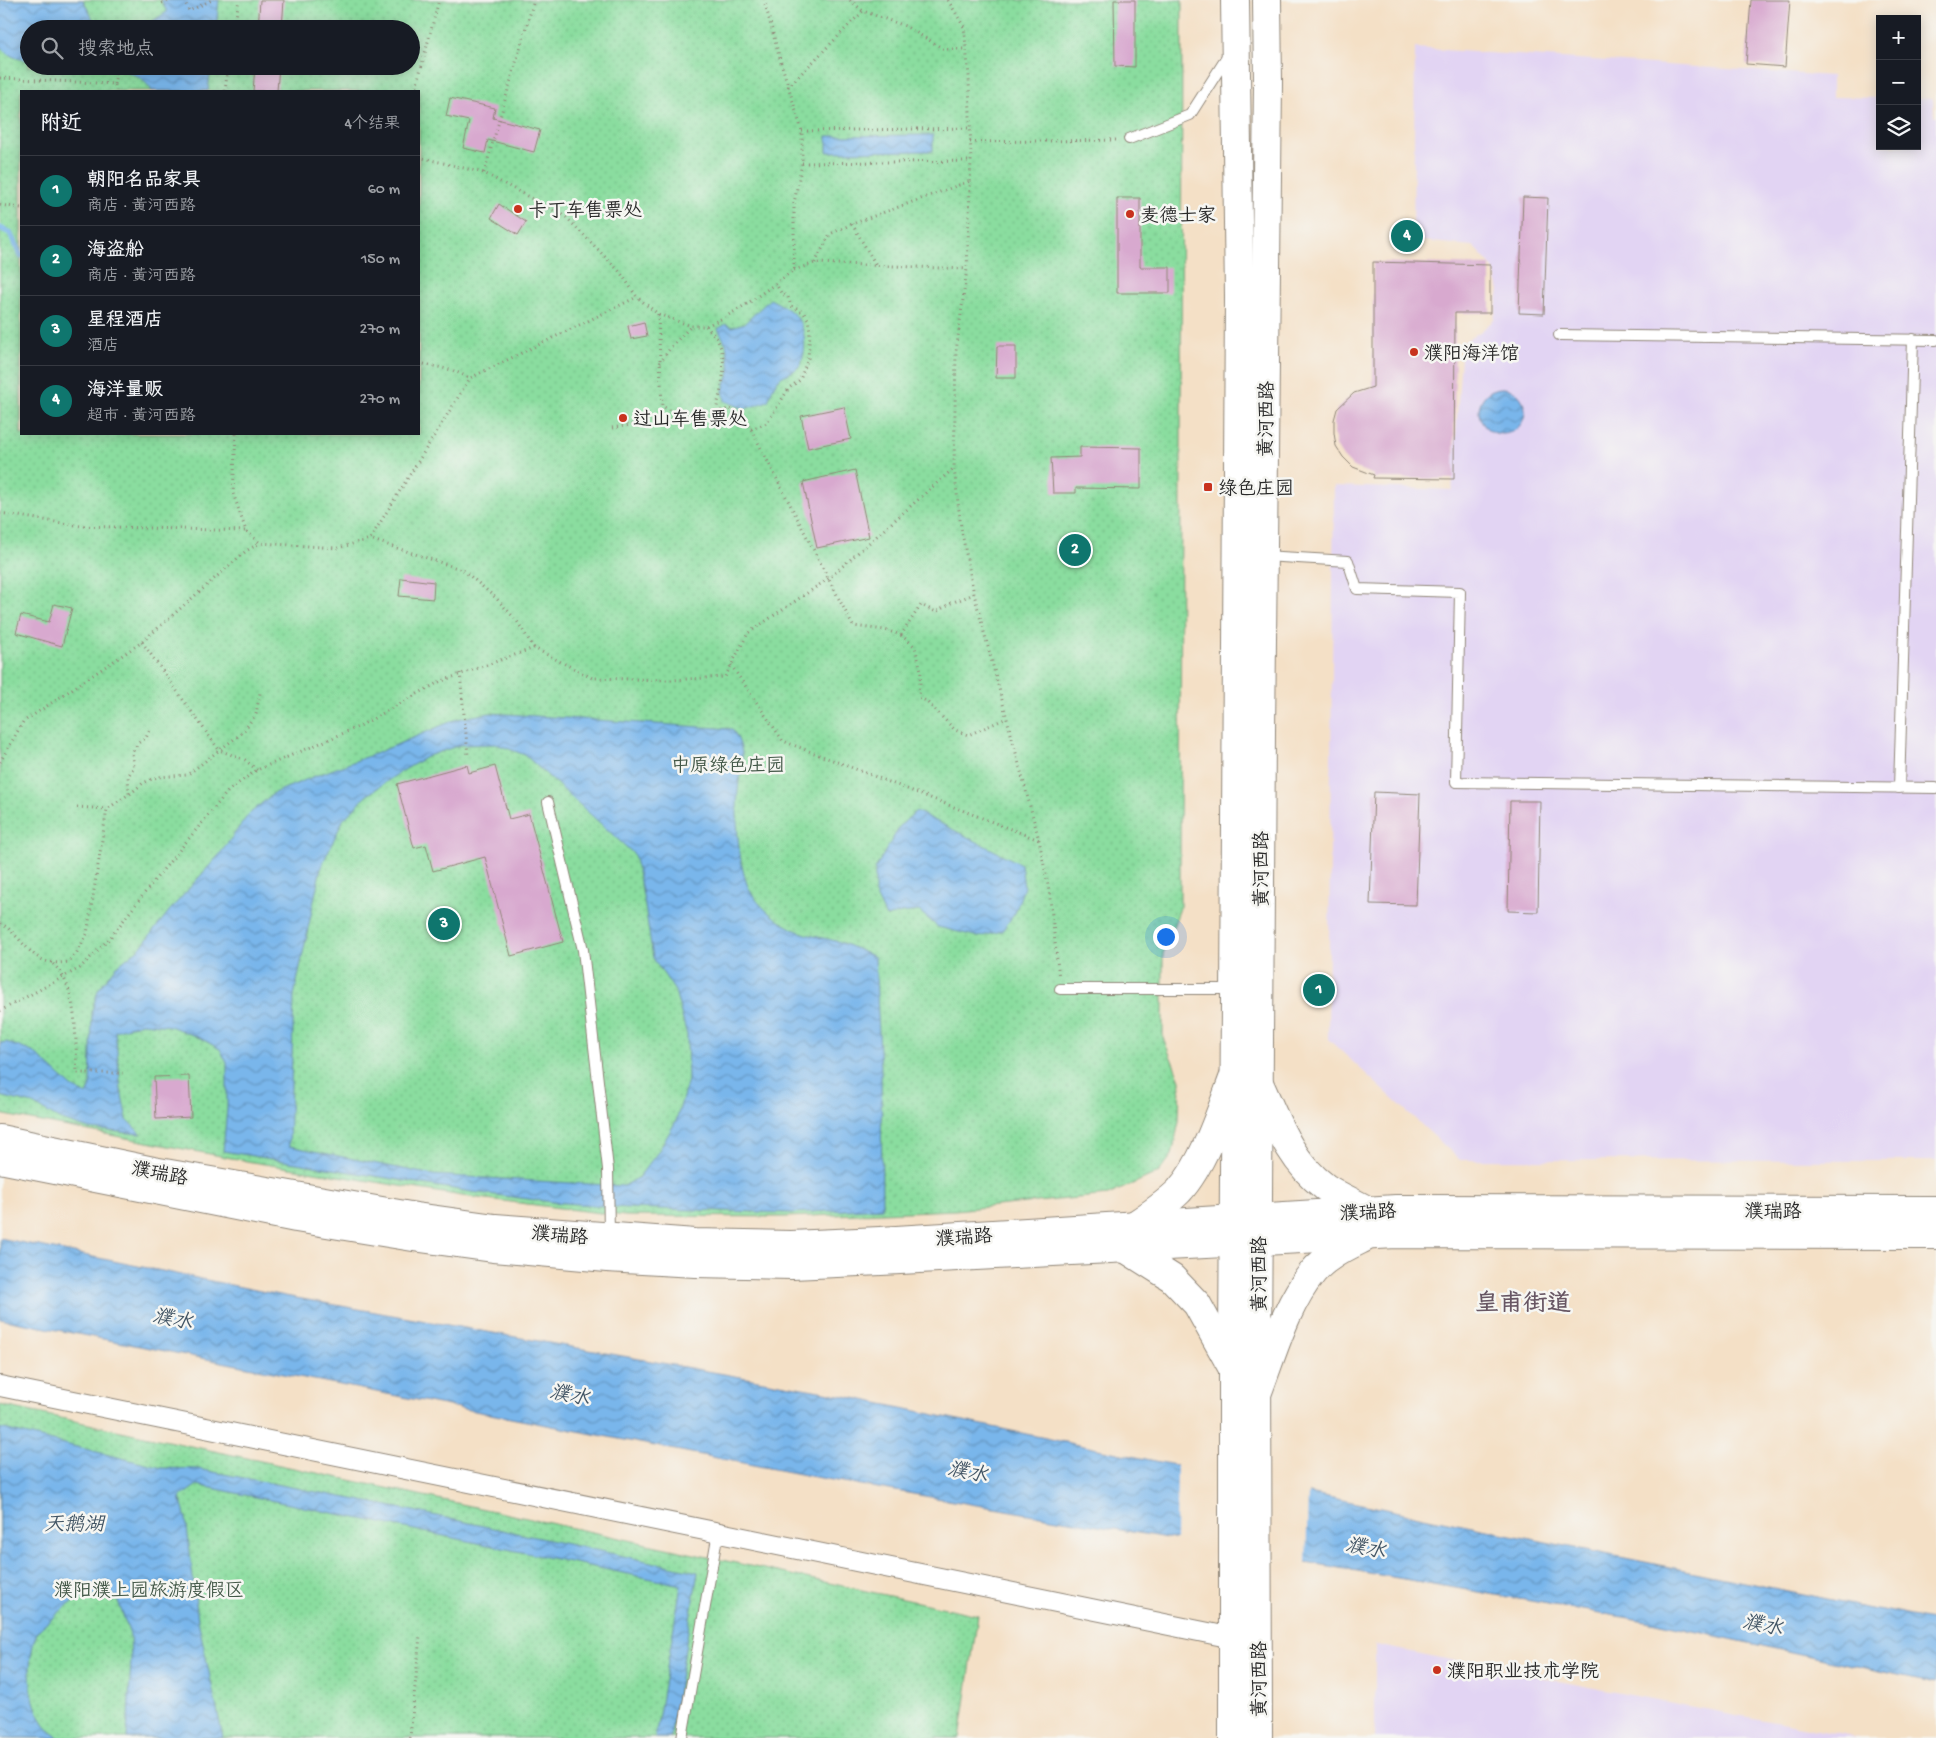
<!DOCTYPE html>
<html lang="zh">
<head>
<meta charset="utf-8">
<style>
	:root { --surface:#171b24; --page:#242831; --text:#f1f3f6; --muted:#9ea1a6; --line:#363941; --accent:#0f766e }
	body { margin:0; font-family:"Gochi Hand","LXGW WenKai TC",sans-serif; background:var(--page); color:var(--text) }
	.controls { position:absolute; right:15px; top:15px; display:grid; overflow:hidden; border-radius:0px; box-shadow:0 2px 12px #0003 }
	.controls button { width:45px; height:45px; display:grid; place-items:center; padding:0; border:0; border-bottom:1px solid var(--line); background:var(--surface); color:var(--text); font:25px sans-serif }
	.you { position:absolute; left:1165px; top:936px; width:18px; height:18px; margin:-12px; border:4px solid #fff; border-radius:50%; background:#1a73e8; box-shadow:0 0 0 8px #1a73e833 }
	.badge { display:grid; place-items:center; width:32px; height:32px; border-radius:50%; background:var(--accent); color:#fff; font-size:16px; font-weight:700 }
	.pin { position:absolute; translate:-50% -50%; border:2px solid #fff; box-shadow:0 1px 5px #0006 }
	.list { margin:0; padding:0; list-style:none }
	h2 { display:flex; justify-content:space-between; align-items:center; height:65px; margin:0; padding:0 20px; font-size:21px }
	h2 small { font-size:16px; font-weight:400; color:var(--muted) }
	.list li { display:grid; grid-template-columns:32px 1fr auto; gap:15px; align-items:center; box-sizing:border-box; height:70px; padding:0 20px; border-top:1px solid var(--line) }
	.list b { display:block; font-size:19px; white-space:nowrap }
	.list p { margin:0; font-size:16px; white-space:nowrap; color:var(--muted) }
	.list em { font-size:16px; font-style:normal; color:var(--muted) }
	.icon { flex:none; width:28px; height:28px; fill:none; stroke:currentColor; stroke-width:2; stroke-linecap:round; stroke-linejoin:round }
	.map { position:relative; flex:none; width:1936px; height:1738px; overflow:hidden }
	.search { position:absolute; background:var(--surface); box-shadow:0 2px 12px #0003; left:20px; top:20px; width:400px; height:55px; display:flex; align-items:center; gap:12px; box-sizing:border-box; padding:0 18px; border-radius:28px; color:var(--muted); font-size:19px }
	.panel { position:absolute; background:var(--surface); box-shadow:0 2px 12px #0003; left:20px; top:90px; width:400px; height:345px; border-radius:0px }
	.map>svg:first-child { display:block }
	.built { fill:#e2d4f3 }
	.park { fill:url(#park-dots); stroke:#5a8465; fill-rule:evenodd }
	.water { fill:url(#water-waves); stroke:#52708b; fill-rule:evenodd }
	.pier { fill:#f4e0c6 }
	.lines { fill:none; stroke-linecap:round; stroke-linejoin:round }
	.stream { stroke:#79b6eb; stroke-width:5.5 }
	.building { fill:#d8a9cf }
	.lane-casing { stroke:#908678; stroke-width:12 }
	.street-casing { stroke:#908678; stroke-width:22 }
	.primary-casing { stroke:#908678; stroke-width:30 }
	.highway-casing { stroke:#908678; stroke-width:30 }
	.path { stroke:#908678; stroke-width:3; stroke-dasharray:1 4; stroke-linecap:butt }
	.lane { stroke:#fff; stroke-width:10 }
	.street { stroke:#fff; stroke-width:20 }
	.primary { stroke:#fff; stroke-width:28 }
	.highway { stroke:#fff; stroke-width:28 }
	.poi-dot { fill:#c8321e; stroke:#f6f6f2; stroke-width:2 }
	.labels { text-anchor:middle; stroke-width:5; stroke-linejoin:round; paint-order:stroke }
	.poi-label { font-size:19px; fill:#2b2b2b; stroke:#f6f6f2; text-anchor:start }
	.street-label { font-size:19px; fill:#2b2b2b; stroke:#f6f6f2 }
	.park-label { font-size:19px; fill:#435848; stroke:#f6f6f2 }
	.water-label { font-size:20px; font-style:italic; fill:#425565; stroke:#f6f6f2 }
	.district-label { font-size:24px; font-weight:bold; fill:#685764; stroke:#f6f6f2 }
</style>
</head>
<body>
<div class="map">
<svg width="1936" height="1738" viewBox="0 0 1936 1738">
	<defs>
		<pattern id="park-dots" width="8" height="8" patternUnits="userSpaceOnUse" patternTransform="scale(1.25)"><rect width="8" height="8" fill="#8add9f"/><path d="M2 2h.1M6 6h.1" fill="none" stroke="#77be89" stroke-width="1.8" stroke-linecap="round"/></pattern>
		<pattern id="water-waves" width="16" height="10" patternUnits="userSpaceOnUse" patternTransform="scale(1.25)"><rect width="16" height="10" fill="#79b6eb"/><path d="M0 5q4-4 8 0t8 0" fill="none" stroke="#6394bf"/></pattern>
	</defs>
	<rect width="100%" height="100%" fill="#f6f6f2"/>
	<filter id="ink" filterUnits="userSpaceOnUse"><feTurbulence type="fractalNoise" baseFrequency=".02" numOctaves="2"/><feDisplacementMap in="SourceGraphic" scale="10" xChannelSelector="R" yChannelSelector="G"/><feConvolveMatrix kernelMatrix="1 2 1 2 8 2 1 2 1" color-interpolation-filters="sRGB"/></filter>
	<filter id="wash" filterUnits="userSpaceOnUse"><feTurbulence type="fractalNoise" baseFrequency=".0096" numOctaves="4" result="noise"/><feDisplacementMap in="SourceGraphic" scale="20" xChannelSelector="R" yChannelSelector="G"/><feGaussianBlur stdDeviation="1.12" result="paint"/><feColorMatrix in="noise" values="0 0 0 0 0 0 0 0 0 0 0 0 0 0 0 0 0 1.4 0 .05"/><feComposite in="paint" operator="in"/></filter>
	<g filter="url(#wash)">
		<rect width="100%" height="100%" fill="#f4e0c6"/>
		<g class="built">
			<path d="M1415,48L1832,76V97L1880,98V146H1917V98L1933,99L1934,116H1936V1161L1460,1160L1328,1039L1334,486L1452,490L1462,343L1481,331L1494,320L1499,290L1493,268L1473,246L1413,240Z"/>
			<path d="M1375,1645L1625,1694L1860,1738H1375Z"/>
		</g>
		<g class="park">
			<path d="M0,0H1182L1180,908L1163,954V1038L1180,1080L1179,1121L1172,1155L1159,1172L1108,1195L955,1210L785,1217L625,1216L462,1196L252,1162L0,1114ZM29,29H411V66H29ZM21,91H419V434H21Z"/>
			<path d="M0,1405L978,1615L960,1738H0Z"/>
		</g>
		<g class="water">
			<path d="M0,0H83L98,29H29V60C18,60 6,55 0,46Z"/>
			<path d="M161,0H219L216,29H148L146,25L167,12Z"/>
			<path d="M97,66H211L208,91H152C140,71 118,69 97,66Z"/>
			<path d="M933,135V151L827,152V136Z"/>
			<path d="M770,299C780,304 792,310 798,319C806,331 807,352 800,365C795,373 784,373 778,380C773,385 771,394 768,401L745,409L725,401L723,390L730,371L726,344L718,329L726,324L732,327L745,323Z"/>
			<circle cx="1502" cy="411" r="23"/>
			<path d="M490,713L732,729C748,752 741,764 738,790C735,816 738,877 754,897C763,909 776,920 789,927C805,936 822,937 839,942C851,946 863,952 875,957L881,1070L882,1208L792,1213L628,1208L553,1202L472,1192L223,1151L227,1108V1063L220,1049L200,1038L170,1026L142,1023L115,1031L121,1090L127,1120L141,1134L89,1129L59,1119L33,1104L0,1096V1043L7,1042L35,1053L72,1087L87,1095L90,1088L92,1011L98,990L116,967L140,948L170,910L219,855L248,815L274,793L315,776L377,753L457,719ZM496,744L525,755L634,854L644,900L653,958L675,991L687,1035L688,1080L676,1121L658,1152L638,1178L624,1186L433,1175L289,1146L294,996L321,867L343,820L366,796L399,773L428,756L460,745Z"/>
			<path d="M916,811L1021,864L1024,887L1015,913L1002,931L979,937L938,927L919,911L901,913L886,917L875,894V869L900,826Z"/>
			<path d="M0,1238L285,1296L825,1392L1457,1524L1936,1621V1683L1646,1621L815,1477L0,1319Z"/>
			<path d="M0,1428L162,1468L198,1469L404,1509L698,1572L670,1738H655L681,1585L197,1485L180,1497L186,1519L198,1620L223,1738H127L131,1659L130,1635L118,1601C87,1588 76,1597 54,1617C49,1622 40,1627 37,1633C24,1665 28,1718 59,1738H0Z"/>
		</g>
		<path class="pier" d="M1177,1463L1308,1491L1306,1565L1176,1542Z"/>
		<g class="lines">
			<path class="stream" d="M0,228L10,233L21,256"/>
		</g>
		<g id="blocks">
			<g class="building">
				<path d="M260,0H284L282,29H258Z"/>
				<path d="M1114,0H1135V67L1115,66Z"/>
				<path d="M1751,0H1790L1785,67L1746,64Z"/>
				<path d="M255,66H279L277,91H253Z"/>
				<path d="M450,98L495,108L493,118L540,130L534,152L488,140L485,153L463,148L469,121L446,116Z"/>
				<path d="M1523,197L1548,198L1544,314L1519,313Z"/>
				<path d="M1117,198H1140V267H1170V293H1117Z"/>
				<path d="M499,204L526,222L518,235L491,218Z"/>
				<path d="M1373,262L1490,265V313H1455L1454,479L1373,478L1374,475L1353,467L1343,457L1336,446L1334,433V420L1337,409L1354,393L1373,387Z"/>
				<path d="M644,322L647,336L631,339L628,326Z"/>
				<path d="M997,346H1016V378H996Z"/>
				<path d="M844,407L851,439L808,448L801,416Z"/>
				<path d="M1080,447L1141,448V489L1076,488V493H1053L1051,458L1080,457Z"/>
				<path d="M855,470L869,537L817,548L803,482Z"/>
				<path d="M401,578L434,582L433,599L399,596Z"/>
				<path d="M54,604L72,608L62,646L16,633L21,615L49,622Z"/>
				<path d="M467,765L469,773L495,766L509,819L529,814L563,942L511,956L485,857L433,871L426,845L414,848L397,784Z"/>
				<path d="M1374,792L1420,794L1416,905L1370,904Z"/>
				<path d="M1510,801H1540L1538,912L1508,911Z"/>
				<path d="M189,1076L191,1117L156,1119L154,1077Z"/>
			</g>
		</g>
	</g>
	<g filter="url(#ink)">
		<use href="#blocks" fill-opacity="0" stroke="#908678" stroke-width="1"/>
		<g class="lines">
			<defs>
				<g id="lane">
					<path d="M1129,139L1190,115L1229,54"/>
					<path d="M1559,335L1936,340"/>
					<path d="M1264,556L1348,561L1357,589L1460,592L1456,782L1936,788"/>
					<path d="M1899,788L1913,339"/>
					<path d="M548,802L583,950L608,1169L609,1235"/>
					<path d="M1060,989H1234"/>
					<path d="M682,1738L718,1532"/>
				</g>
				<path id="street" d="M0,1386L1233,1638"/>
				<g id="primary">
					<path d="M1233,1738V1350L1239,296L1235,0"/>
					<path d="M1258,1738L1257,1350L1261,732L1268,83L1267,0"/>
				</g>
				<g id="highway">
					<path d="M1259,1083C1277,1122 1289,1160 1325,1187C1338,1196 1355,1203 1369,1211"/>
					<path d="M0,1139L153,1171L416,1217L495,1228L695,1243L791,1245L880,1241L1396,1209L1936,1210"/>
					<path d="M0,1159L296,1218L413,1237L493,1248L607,1258L695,1263L792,1265L881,1261L1396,1234L1936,1235"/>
					<path d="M1136,1224C1151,1214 1166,1204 1179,1191C1204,1164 1221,1111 1234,1076"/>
					<path d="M1123,1247L1172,1278L1197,1304L1233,1369"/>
					<path d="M1257,1394C1273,1353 1285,1306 1313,1272C1326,1256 1346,1247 1364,1238"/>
				</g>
			</defs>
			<use href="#lane" class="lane-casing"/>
			<use href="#street" class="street-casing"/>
			<use href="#primary" class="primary-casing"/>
			<use href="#highway" class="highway-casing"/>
			<g class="path">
				<path d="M184,0L189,11L212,0"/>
				<path d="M850,0L863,11L905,26L944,49H967"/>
				<path d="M948,0L964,27L969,76L971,161L967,269L956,352L954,468L961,528L974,594L1039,840L1049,890L1059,977"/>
				<path d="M162,3L170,0"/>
				<path d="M234,29L239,0"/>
				<path d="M0,78L114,84L116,91"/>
				<path d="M114,84L118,66"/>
				<path d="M788,87L863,11"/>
				<path d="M225,91L228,66"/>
				<path d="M415,91L439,0"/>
				<path d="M802,131L970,128"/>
				<path d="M970,142L1116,140"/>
				<path d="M419,157L484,173L566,217L620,272L637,297L658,314L691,326H706L725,317L747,304L794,270V203L802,163V131L779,56L764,0"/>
				<path d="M802,163L971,161"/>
				<path d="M484,173L534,0"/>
				<path d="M0,205L21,208"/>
				<path d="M852,224L876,265"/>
				<path d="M815,263L830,234L852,224L970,181"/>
				<path d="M794,270L815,263L967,269"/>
				<path d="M658,314L662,406L680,415"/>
				<path d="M706,326C710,331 716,336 718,341C729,363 721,389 716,411"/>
				<path d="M419,363L452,370L470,378"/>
				<path d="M660,363L671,347L691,326"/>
				<path d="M612,428L730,409L745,418L751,429L853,626L885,630L901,635L921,605L936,612L951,603L974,594"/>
				<path d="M751,429L767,423L789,388L800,380L808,358L810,331L808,319L803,312L791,306L788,297L781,293L776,284"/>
				<path d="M236,434L233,493L246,531L260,543L338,548L370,539"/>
				<path d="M0,513L81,526L246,531"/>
				<path d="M901,635L915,647L921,670L919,697L926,701L955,730L968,735L1007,718"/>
				<path d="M142,642L219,750L245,760L257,770"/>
				<path d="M534,648L517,621L496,598L463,570L370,539L470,378L637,297"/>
				<path d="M731,665L783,741L1039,840"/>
				<path d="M460,673L468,755"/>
				<path d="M0,762L23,722L142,642L246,551L260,543"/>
				<path d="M130,794L143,783L157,777L187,775L242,733L256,714L260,693"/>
				<path d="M77,807L107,809"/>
				<path d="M0,924C7,926 10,930 15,935C33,954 40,966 68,962L76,954L87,934L107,809L129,794L128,776L134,767L132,753L138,743L146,738L149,731"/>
				<path d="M53,964C79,987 75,1040 77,1073H123"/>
				<path d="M0,1011L80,968L110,938L153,882L229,790L257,770L358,727L439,682L534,648L592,678L670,680L725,677L748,633L828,579L954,468"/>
				<path d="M410,1738L420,1636"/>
			</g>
			<use href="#lane" class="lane"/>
			<use href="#street" class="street"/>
			<use href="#primary" class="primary"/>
			<use href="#highway" class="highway"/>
		</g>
	</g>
	<g class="poi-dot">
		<circle cx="518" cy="209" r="5"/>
		<circle cx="1130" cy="214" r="5"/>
		<circle cx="1414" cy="352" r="5"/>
		<circle cx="623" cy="418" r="5"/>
		<rect x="1203" y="482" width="10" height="10" rx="2.5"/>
		<circle cx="1437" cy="1670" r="5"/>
	</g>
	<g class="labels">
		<g class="poi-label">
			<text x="528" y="216">卡丁车售票处</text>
			<text x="1140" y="221">麦德士家</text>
			<text x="1424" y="359">濮阳海洋馆</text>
			<text x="633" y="425">过山车售票处</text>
			<text x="1218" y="494">绿色庄园</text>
			<text x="1447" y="1677">濮阳职业技术学院</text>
		</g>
		<g class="street-label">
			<text transform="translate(1265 419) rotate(-89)" y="7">黄河西路</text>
			<text transform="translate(1260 869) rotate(-90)" y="7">黄河西路</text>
			<text transform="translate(160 1172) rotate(11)" y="7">濮瑞路</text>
			<text x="1773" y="1217">濮瑞路</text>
			<text transform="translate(1368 1211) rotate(-3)" y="7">濮瑞路</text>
			<text transform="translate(560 1234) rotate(5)" y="7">濮瑞路</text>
			<text transform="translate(964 1236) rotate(-4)" y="7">濮瑞路</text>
			<text transform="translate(1258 1274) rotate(-90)" y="7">黄河西路</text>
			<text transform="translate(1258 1679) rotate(-90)" y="7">黄河西路</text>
		</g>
		<g class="park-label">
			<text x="728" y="771">中原绿色庄园</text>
			<text x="149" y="1596">濮阳濮上园旅游度假区</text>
		</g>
		<g class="water-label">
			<text transform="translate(173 1318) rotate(11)" y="7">濮水</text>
			<text transform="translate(570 1394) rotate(11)" y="7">濮水</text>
			<text transform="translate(968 1471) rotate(11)" y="7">濮水</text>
			<text x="74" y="1530">天鹅湖</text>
			<text transform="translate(1366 1547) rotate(11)" y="7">濮水</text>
			<text transform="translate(1763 1624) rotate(11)" y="7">濮水</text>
		</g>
		<g class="district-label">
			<text x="1523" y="1310">皇甫街道</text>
		</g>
	</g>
</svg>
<div class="controls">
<button>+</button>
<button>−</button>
<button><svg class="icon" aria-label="layers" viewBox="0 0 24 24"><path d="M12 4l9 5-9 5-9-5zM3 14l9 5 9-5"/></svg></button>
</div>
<div class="you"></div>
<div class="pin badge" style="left:1319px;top:990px">1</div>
<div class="pin badge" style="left:1075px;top:550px">2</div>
<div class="pin badge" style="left:444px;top:924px">3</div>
<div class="pin badge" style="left:1407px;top:236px">4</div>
<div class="search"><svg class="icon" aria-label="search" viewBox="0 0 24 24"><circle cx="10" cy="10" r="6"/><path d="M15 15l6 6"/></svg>搜索地点</div>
<section class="panel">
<h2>附近<small>4个结果</small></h2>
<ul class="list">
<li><span class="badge">1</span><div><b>朝阳名品家具</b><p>商店 · 黄河西路</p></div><em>60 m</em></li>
<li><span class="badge">2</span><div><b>海盗船</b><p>商店 · 黄河西路</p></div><em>150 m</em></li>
<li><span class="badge">3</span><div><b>星程酒店</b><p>酒店</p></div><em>270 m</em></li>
<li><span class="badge">4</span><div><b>海洋量贩</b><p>超市 · 黄河西路</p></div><em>270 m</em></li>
</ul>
</section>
</div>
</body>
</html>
